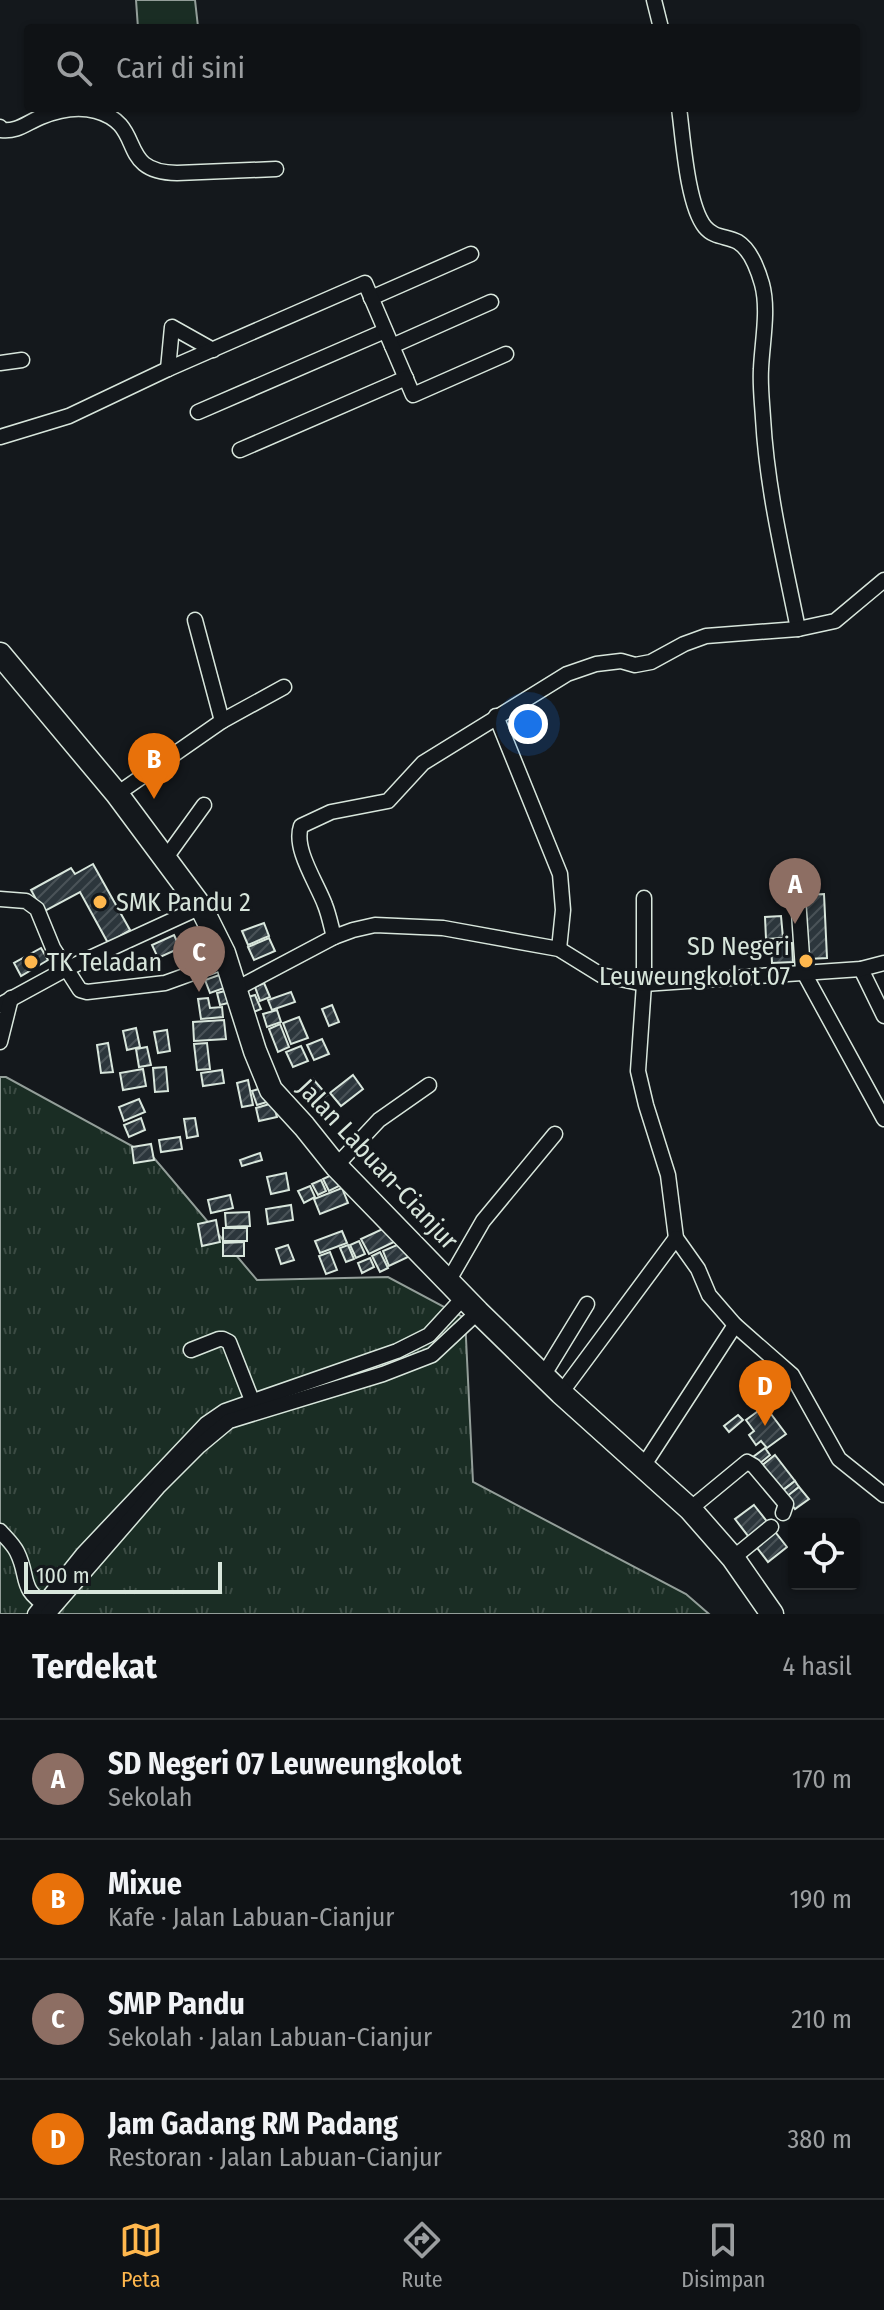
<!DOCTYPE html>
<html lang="id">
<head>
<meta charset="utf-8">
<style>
	:root { --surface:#0f1215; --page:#181b1e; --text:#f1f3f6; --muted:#9b9ea0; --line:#2f3234; --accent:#ffb74d }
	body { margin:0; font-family:"Fira Sans Condensed",sans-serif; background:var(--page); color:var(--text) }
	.controls { position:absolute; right:24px; bottom:24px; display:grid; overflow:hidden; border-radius:8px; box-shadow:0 2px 6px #0004 }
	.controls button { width:72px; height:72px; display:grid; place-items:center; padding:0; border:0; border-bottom:2px solid var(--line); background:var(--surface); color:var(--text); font:40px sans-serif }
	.scale { position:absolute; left:24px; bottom:20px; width:198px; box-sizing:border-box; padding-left:8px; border:4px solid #d8e6dc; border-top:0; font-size:22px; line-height:28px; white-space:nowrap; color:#d8e6dc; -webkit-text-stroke:6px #14181c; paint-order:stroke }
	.you { position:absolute; left:528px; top:724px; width:28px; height:28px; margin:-20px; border:6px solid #fff; border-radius:50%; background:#1a73e8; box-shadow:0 0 0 12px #1a73e833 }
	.badge { display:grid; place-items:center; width:52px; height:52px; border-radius:50%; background:var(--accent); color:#fff; font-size:26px; font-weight:700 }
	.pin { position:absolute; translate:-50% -66px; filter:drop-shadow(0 2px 4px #0008) }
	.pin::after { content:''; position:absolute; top:42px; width:28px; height:24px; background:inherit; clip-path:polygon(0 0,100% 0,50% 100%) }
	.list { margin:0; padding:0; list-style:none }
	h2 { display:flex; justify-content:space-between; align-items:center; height:104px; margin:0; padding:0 32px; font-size:34px }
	h2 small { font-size:26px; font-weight:400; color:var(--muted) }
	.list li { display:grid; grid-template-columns:52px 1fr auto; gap:24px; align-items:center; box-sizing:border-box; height:120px; padding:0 32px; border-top:2px solid var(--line) }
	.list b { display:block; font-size:30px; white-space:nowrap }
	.list p { margin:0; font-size:26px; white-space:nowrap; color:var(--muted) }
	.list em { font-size:26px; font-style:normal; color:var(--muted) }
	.icon { flex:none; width:44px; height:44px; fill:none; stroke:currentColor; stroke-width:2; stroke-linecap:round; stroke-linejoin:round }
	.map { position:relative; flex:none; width:884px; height:1614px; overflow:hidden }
	.search { position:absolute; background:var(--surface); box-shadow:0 2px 6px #0004; left:24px; right:24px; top:24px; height:88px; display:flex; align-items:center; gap:20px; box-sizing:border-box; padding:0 28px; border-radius:8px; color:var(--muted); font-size:30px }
	.sheet { height:584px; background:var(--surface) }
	nav { display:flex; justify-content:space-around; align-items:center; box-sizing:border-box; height:112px; border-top:2px solid var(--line); background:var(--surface); font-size:22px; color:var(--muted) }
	nav a { display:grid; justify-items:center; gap:4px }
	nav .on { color:var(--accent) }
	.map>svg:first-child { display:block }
	.grass { fill:url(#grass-tufts); stroke:#939e99; stroke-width:2 }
	.garden { fill:#1a2d24; stroke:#939e99; stroke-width:2 }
	.building { fill:url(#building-hatch); stroke:#d8e6dc; stroke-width:2 }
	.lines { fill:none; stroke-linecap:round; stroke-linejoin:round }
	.minor-casing { stroke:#d8e6dc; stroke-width:17 }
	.highway-casing { stroke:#d8e6dc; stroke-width:25 }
	.minor { stroke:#14181c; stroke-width:14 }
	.highway { stroke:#14181c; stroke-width:22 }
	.poi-dot { fill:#ffb74d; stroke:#14181c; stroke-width:3 }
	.labels { text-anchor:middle; stroke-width:6; stroke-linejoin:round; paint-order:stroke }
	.poi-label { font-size:26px; fill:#d8e6dc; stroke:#14181c; text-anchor:start }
	.street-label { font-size:26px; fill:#d8e6dc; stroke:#14181c }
</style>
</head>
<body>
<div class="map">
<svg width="884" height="1614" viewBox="0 0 884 1614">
	<defs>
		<pattern id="grass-tufts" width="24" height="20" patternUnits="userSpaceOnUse" patternTransform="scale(2)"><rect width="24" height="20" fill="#1a2d24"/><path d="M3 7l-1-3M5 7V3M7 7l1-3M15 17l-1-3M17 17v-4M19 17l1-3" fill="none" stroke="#3b4b43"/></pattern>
		<pattern id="building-hatch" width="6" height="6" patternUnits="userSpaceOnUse" patternTransform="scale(2)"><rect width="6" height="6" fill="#2c363c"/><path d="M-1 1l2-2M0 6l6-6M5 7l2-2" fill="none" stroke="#4a5358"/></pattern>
	</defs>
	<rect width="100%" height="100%" fill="#14181c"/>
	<path class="grass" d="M0,1077H6L154,1158L257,1280L388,1277L465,1318L473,1482L686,1594L709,1614H0Z"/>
	<path class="garden" d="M136,0H195L198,27L138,28Z"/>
	<g class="building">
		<path d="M93,864L130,930L108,943L80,892L43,912L31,890L71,868L75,874Z"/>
		<path d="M809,878V891H793L792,879Z"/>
		<path d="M824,894L827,958L808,959L805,895Z"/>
		<path d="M781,916L783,938L766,939L765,917Z"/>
		<path d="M264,923L269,936L248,945L242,931Z"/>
		<path d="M174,935L180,948L158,958L152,945Z"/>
		<path d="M269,938L275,951L254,960L248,947Z"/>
		<path d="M792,943L793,962L772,963L771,944Z"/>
		<path d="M202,944L207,956L189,964L184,952Z"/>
		<path d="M41,948L48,960L21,976L14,963Z"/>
		<path d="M222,974L227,987L210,993L205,980Z"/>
		<path d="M264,983L270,997L260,1001L255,987Z"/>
		<path d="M229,990L232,1002L220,1005L217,993Z"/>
		<path d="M291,992L295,1002L272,1010L268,1000Z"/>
		<path d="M255,995L261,1009L251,1013L248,997Z"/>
		<path d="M208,998L210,1008L222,1007L223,1017L201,1019L198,999Z"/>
		<path d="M332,1005L339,1022L329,1026L322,1009Z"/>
		<path d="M277,1010L281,1022L267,1027L263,1014Z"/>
		<path d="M299,1017L308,1038L291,1044L283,1023Z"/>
		<path d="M224,1020L226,1039L194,1041L193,1022Z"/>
		<path d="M280,1024L289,1047L278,1052L269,1029Z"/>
		<path d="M136,1028L140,1047L127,1050L123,1031Z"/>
		<path d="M167,1030L170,1051L158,1053L154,1032Z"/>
		<path d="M322,1039L329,1054L314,1060L307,1045Z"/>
		<path d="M108,1043L113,1072L101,1073L97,1045Z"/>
		<path d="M207,1043L210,1069L197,1070L194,1044Z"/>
		<path d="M301,1046L308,1061L293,1067L286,1052Z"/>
		<path d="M147,1047L151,1065L139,1067L136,1049Z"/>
		<path d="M166,1067L168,1091L155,1092L153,1068Z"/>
		<path d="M143,1069L146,1086L123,1090L120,1073Z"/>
		<path d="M222,1070L224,1083L203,1086L201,1073Z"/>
		<path d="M353,1075L363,1089L341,1106L330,1093Z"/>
		<path d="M313,1079L327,1095L317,1103L304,1087Z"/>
		<path d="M248,1080L253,1105L242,1107L237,1083Z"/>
		<path d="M265,1087L270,1101L257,1105L252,1091Z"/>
		<path d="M139,1099L145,1112L124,1121L119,1107Z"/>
		<path d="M273,1103L277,1117L259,1121L256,1108Z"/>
		<path d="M141,1118L145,1130L129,1137L124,1125Z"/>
		<path d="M195,1118L198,1136L187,1138L184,1119Z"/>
		<path d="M180,1137L182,1149L161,1152L159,1140Z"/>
		<path d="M151,1144L154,1160L134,1163L132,1147Z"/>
		<path d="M260,1153L262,1160L242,1166L240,1160Z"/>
		<path d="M338,1172L343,1184L329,1191L323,1179Z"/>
		<path d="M286,1173L289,1190L271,1194L267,1177Z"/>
		<path d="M321,1180L326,1191L318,1195L312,1184Z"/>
		<path d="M310,1186L315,1197L304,1203L298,1191Z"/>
		<path d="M342,1188L348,1203L320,1214L314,1199Z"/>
		<path d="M230,1195L233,1208L211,1213L208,1200Z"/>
		<path d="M291,1205L293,1220L268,1224L266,1209Z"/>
		<path d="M249,1212L250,1226L226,1227L225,1213Z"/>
		<path d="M216,1220L220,1242L202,1246L198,1224Z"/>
		<path d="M389,1226L396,1241L369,1254L361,1239Z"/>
		<rect x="223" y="1228" width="24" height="13"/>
		<path d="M342,1231L347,1243L320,1253L315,1241Z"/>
		<path d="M359,1241L365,1254L356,1258L350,1245Z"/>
		<path d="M244,1242V1256H223V1243Z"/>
		<path d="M404,1242L410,1256L389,1266L383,1251Z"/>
		<path d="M288,1245L294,1260L281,1264L276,1249Z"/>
		<path d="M348,1245L354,1259L346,1262L340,1248Z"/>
		<path d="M330,1252L337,1270L326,1274L319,1256Z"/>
		<path d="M380,1252L388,1268L380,1272L372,1256Z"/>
		<path d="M370,1258L374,1267L362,1273L358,1263Z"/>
		<path d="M765,1406L786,1434L767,1448L761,1441L756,1445L749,1435L754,1431L746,1420Z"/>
		<path d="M738,1415L743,1420L729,1432L724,1426Z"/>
		<path d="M765,1448L770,1455L759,1464L753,1457Z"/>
		<path d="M775,1455L795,1481L780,1492L760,1467Z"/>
		<path d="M795,1481L799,1487L786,1498L781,1492Z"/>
		<path d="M799,1487L809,1499L795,1509L786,1497Z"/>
		<path d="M754,1505L787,1547L768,1562L735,1519Z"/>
	</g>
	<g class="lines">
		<defs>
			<g id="minor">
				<path d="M654,0L661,28"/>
				<path d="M679,108C683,137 687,205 705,227C714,238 727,236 738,242C751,250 758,270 762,284C769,310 762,343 761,369C760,385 762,402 763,418C767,490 784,559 798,629"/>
				<path d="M0,127L1,130C18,132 26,123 41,117C58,110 78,106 96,111C147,125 115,172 177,173L276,169"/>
				<path d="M371,298L471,254"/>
				<path d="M392,346L491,302"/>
				<path d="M0,363L22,360"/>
				<path d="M168,369L172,327L213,350"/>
				<path d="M198,412L385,331"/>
				<path d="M0,437L69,416L168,369L365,283L413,395L506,354"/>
				<path d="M240,450L406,378"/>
				<path d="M195,620L222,721"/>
				<path d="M496,716L560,874L563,910L559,949"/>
				<path d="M117,794L222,721L284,687"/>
				<path d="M165,859L204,805"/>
				<path d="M644,898V984L638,1071L646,1105L668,1175L676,1238L698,1269L709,1295L735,1325L792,1375L839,1459L884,1495"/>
				<path d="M798,898L803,971L884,1119"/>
				<path d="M0,899L26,901L37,909L53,948L80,990L87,992L165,983L226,961"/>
				<path d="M334,937C331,926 329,915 325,905C317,883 293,849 301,826L331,812L388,801L423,763L567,674L596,664L621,661L635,665L651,662L684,644L706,636L798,629L835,621L884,580"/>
				<path d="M861,969L884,1016"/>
				<path d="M236,989L334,937L353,930L375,925L443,928L559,949L601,975L644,984L861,969L884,963"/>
				<path d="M0,1005L66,969L201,907"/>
				<path d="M0,1042L11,998"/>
				<path d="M336,1166L379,1120L429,1085"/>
				<path d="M449,1280L483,1221L555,1134"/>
				<path d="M191,1350L219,1339H223L229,1342L255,1408"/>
				<path d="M543,1376L587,1304"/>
				<path d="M561,1393L676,1238"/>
				<path d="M642,1468L735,1325"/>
				<path d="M690,1509L747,1462L754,1466L786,1504L783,1513"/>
				<path d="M0,1531C6,1538 13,1544 17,1552C30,1578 18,1589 49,1607"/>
				<path d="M733,1558L771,1527"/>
				<path d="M35,1614L83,1554L206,1424L225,1411L245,1404L397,1351L429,1335L464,1297"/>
				<path d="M48,1614L159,1486L199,1446L229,1421L383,1374L432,1355L478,1312"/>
			</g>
			<path id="highway" d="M0,654L117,794L201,907L224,953L255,1051L271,1090L304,1126L336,1166L478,1312L561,1393L690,1509L733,1558L772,1614"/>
		</defs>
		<use href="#minor" class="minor-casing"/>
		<use href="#highway" class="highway-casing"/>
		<use href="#minor" class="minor"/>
		<use href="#highway" class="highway"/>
	</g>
	<g class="poi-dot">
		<circle cx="100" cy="902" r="8"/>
		<circle cx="806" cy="961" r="8"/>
		<circle cx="31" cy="962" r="8"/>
	</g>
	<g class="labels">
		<g class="poi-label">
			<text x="116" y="911">SMK Pandu 2</text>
			<text x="790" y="955" text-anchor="end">SD Negeri<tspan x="790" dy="30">Leuweungkolot 07</tspan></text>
			<text x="47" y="971">TK Teladan</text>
		</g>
		<g class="street-label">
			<text transform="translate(378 1164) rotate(47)" y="9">Jalan Labuan-Cianjur</text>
		</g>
	</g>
</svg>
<div class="controls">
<button><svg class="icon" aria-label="locate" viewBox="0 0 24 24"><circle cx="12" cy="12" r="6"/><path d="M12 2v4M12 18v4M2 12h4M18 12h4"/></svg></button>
</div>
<div class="scale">100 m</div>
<div class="you"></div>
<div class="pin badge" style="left:795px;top:924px;background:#8d6e63">A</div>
<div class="pin badge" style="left:154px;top:799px;background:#e8710a">B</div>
<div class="pin badge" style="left:199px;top:992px;background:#8d6e63">C</div>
<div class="pin badge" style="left:765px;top:1426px;background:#e8710a">D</div>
<div class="search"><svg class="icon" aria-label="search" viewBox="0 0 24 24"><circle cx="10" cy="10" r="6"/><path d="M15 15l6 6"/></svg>Cari di sini</div>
</div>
<section class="sheet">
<h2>Terdekat<small>4 hasil</small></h2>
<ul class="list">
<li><span class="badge" style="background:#8d6e63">A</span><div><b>SD Negeri 07 Leuweungkolot</b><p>Sekolah</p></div><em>170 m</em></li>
<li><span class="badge" style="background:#e8710a">B</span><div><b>Mixue</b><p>Kafe · Jalan Labuan-Cianjur</p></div><em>190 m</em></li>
<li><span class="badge" style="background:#8d6e63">C</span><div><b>SMP Pandu</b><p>Sekolah · Jalan Labuan-Cianjur</p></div><em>210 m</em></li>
<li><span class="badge" style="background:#e8710a">D</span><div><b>Jam Gadang RM Padang</b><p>Restoran · Jalan Labuan-Cianjur</p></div><em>380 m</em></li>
</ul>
</section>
<nav>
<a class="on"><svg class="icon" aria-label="map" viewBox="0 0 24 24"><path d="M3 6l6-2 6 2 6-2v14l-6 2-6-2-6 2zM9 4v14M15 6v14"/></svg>Peta</a>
<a><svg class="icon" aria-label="directions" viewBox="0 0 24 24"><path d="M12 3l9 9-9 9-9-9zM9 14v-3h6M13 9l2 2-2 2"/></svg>Rute</a>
<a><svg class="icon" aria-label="saved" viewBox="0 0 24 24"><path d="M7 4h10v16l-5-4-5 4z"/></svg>Disimpan</a>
</nav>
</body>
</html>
